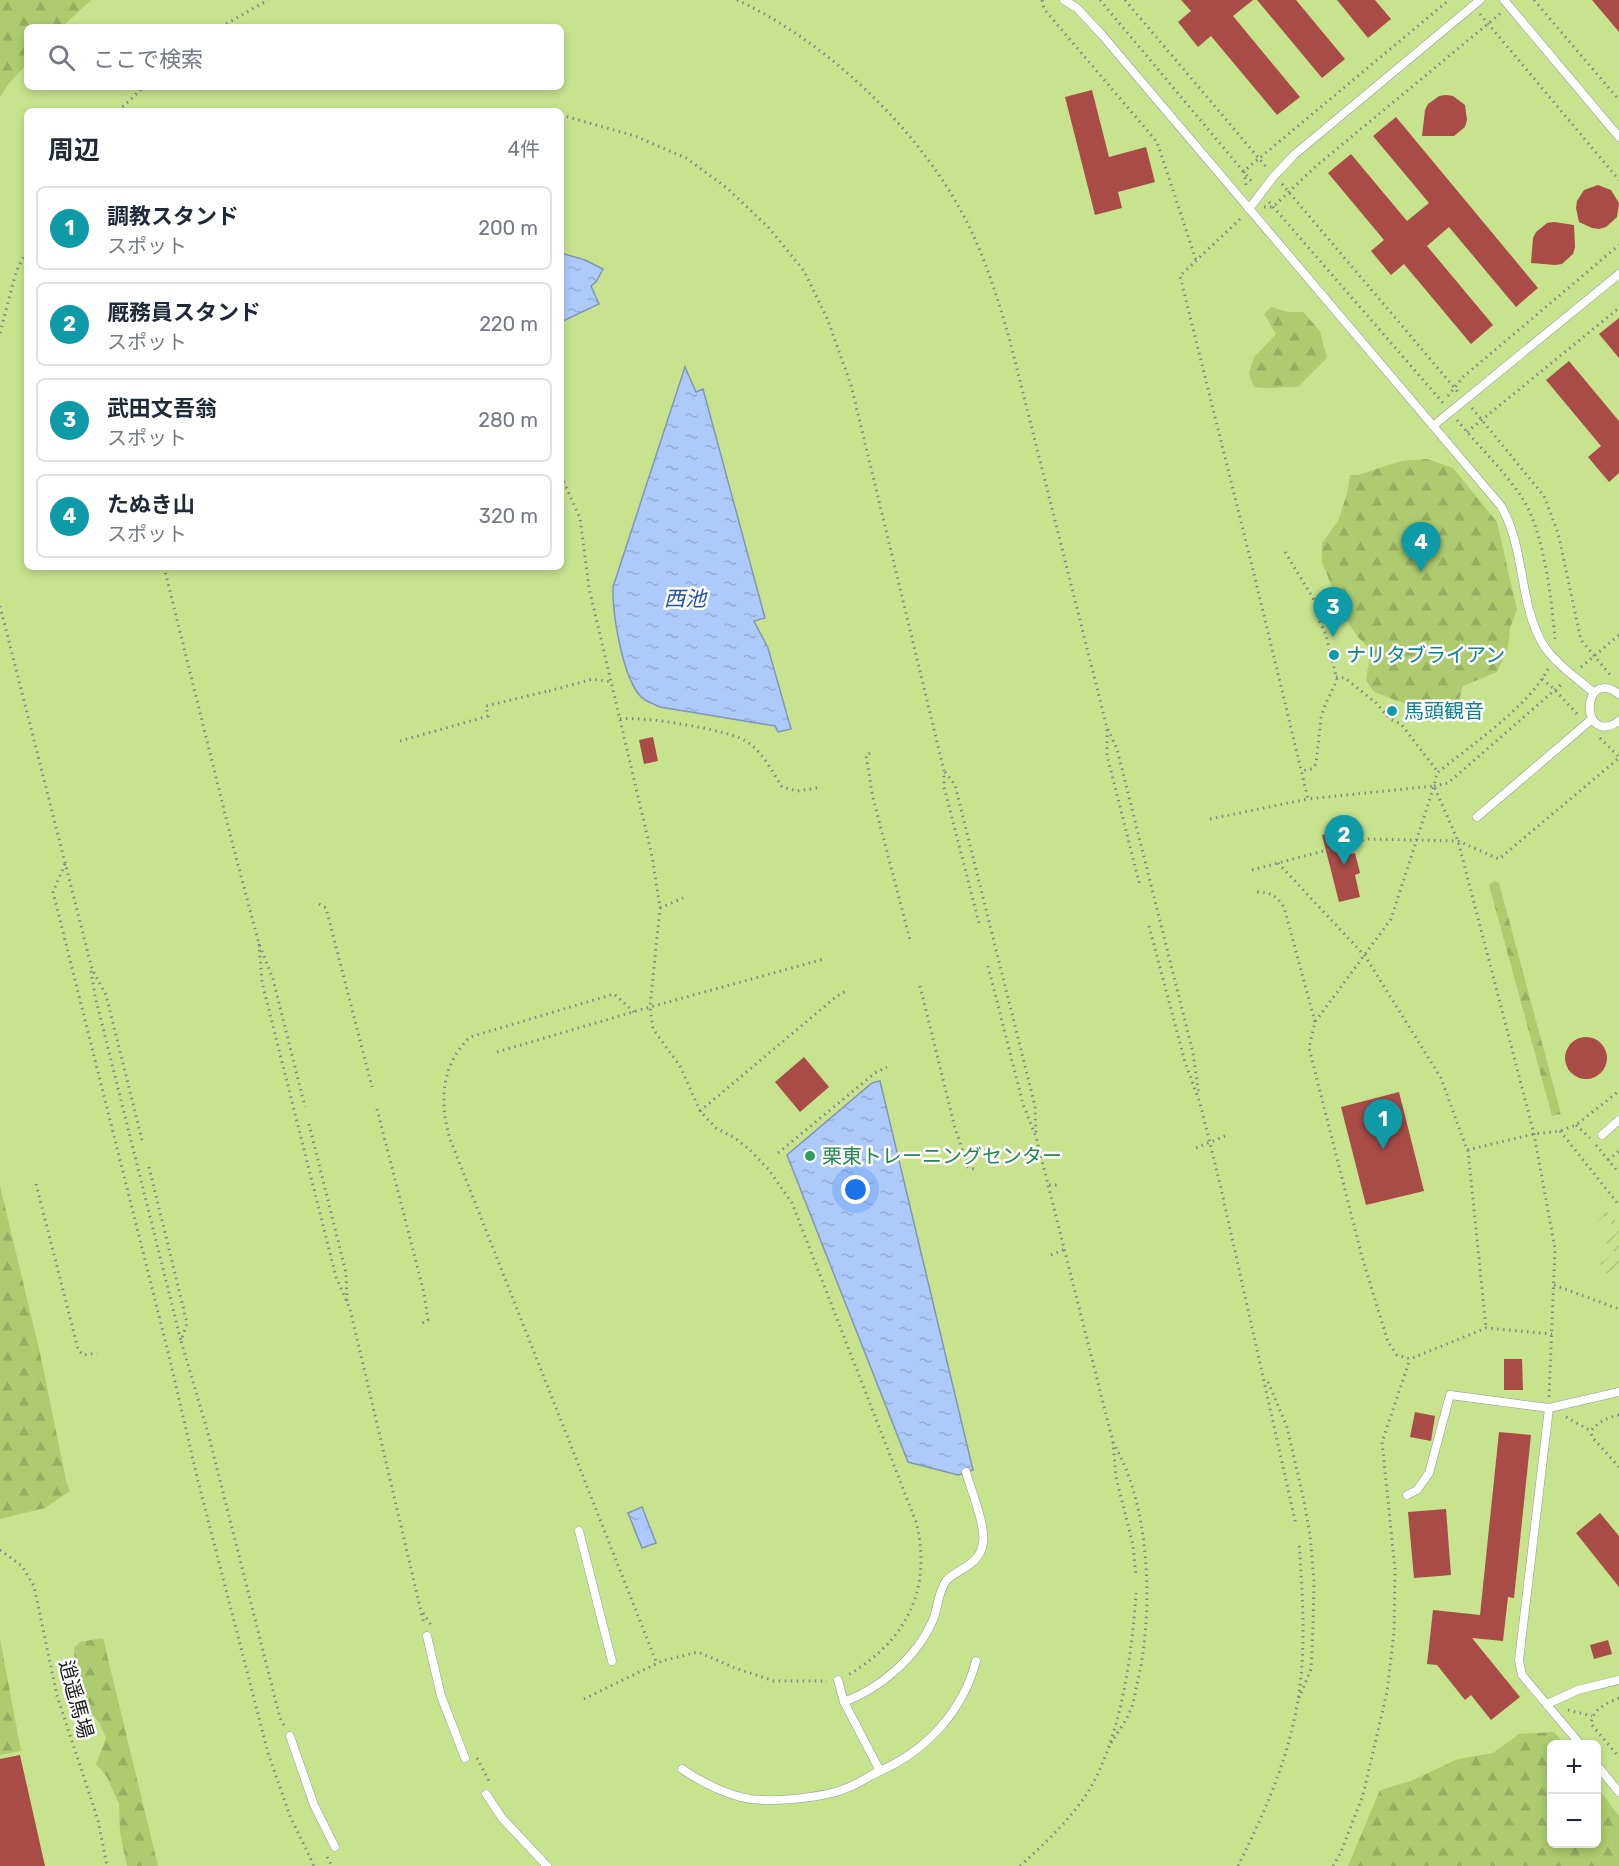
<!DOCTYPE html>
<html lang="ja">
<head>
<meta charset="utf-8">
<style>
	:root { --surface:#fff; --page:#f2f2f3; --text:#1f2937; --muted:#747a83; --line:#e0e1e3; --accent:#2b6b7f }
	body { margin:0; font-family:Rubik,"Noto Sans JP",sans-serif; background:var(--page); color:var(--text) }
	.controls { position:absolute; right:18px; bottom:18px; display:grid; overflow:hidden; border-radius:9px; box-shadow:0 3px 9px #0003 }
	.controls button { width:54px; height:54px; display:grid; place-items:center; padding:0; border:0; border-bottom:2px solid var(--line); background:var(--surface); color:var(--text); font:30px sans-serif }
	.you { position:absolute; left:856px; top:1190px; width:21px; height:21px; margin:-15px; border:4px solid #fff; border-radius:50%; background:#1a73e8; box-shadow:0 0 0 9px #1a73e833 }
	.badge { display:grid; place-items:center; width:39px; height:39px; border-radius:50%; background:var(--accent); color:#fff; font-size:20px; font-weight:700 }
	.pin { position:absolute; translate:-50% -50px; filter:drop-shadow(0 2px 3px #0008) }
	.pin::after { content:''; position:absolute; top:32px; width:21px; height:18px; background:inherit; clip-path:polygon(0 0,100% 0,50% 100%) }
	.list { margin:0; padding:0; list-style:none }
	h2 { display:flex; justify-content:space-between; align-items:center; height:78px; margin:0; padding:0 24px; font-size:26px }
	h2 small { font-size:20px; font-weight:400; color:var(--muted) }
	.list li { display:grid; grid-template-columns:39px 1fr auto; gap:18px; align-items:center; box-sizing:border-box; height:84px; margin:0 12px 12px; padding:0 12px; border:2px solid var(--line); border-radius:9px }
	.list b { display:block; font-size:22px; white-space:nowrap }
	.list p { margin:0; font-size:20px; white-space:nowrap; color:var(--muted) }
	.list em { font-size:20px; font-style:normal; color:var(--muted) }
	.icon { flex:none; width:33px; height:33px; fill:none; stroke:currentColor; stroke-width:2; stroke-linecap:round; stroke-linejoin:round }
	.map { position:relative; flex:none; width:1619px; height:1866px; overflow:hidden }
	.search { position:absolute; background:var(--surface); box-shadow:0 3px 9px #0003; left:24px; top:24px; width:540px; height:66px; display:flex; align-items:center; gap:15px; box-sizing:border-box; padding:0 21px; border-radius:9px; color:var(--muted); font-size:22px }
	.panel { position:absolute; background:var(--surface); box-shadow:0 3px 9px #0003; left:24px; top:108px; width:540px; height:462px; border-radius:9px }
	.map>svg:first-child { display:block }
	.green { fill:#c7e38e; fill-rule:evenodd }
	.forest { fill:url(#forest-firs) }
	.garden { fill:url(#garden-furrows) }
	.water { fill:url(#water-ripples); stroke:#8195b7; stroke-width:1.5 }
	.building { fill:#a94c48 }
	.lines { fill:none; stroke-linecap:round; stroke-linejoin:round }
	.lane-casing { stroke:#9798a0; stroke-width:9 }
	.path { stroke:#84858b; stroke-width:3; stroke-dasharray:1.5 4.5; stroke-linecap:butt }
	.lane { stroke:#fff; stroke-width:8 }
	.culture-dot { fill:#0f9aa8; stroke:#fefefe; stroke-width:2 }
	.leisure-dot { fill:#2e9e5b; stroke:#fefefe; stroke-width:2 }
	.labels { text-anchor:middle; stroke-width:5; stroke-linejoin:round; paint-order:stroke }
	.culture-label { font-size:20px; fill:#0d838f; stroke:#fefefe; text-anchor:start }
	.leisure-label { font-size:20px; fill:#27864d; stroke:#fefefe; text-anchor:start }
	.street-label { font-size:20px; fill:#18191b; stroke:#fefefe }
	.water-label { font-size:21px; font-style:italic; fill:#2152ac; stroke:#fefefe }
</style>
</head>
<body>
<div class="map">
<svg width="1619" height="1866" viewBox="0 0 1619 1866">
	<defs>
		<pattern id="forest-firs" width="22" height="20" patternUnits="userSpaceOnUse" patternTransform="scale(1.5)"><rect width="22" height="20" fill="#aecb6f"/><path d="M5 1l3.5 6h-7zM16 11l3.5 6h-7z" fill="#95ae60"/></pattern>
		<pattern id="garden-furrows" width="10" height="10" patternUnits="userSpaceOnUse" patternTransform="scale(1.5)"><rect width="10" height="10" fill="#c7e38e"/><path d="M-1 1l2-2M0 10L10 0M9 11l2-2" fill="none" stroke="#aac27a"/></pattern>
		<pattern id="water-ripples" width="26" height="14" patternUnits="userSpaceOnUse" patternTransform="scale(1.5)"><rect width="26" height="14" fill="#aecafa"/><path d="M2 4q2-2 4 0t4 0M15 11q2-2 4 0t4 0" fill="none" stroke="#95add6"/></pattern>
	</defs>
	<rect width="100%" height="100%" fill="#eff0f9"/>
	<path class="green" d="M0,0H1619V1866H0ZM27,27H561V87H27ZM27,111H561V567H27ZM1552,1744H1596V1844H1552Z"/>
	<g class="forest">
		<path d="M0,0H91L62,27H27V64L10,82L0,97Z"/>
		<path d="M1271,307L1288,312H1303L1320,331L1327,358L1298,387C1283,386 1269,390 1254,387L1249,373L1254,357L1276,334L1264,314Z"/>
		<path d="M1427,459L1453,468L1497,522L1517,610L1510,628L1508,648L1497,672L1463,686L1458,704L1443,712L1417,708L1374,692L1366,680L1371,650L1357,636L1343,614L1322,562V543L1338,521L1347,494L1350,475H1358L1401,461Z"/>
		<path d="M1495,881L1499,883L1561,1114L1552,1116L1489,885Z"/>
		<path d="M0,1186L40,1353L66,1480L70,1491L45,1508L0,1519Z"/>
		<path d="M103,1638L158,1866H127L120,1832L119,1804L107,1777L96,1764L106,1738L100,1724L80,1699L70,1677L75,1671L74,1648L80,1642Z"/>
		<path d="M0,1639L21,1751L0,1755Z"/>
		<path d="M1554,1732L1564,1744H1552V1844H1596L1597,1787L1619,1816V1866H1348L1380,1790L1411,1781L1458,1759L1493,1753L1519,1734Z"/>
	</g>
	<path class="garden" d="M1604,1209L1619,1224V1267L1611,1274L1606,1273L1601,1269L1600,1260L1603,1262L1615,1252L1606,1242L1618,1232L1604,1216L1592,1226L1589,1222Z"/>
	<g class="water">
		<path d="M561,253L585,260L603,269L596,282L591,286L599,304L561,322Z"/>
		<path d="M685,367L696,392L703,389L765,618L754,621L768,648L791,729L778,732L775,726L660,707C651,703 642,700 637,692C622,670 612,613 613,587Z"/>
		<path d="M880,1081L973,1470L958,1475L908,1462L787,1155L872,1083Z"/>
		<path d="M642,1507L656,1543L642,1548L628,1513Z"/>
	</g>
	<g class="building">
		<path d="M1181,0H1253L1233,16L1300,97L1277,115L1211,36L1198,47L1178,22L1191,11Z"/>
		<path d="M1257,0H1296L1345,59L1322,78Z"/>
		<path d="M1337,0H1375L1391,19L1368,38Z"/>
		<path d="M1592,0H1619V32Z"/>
		<path d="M1092,90L1109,157L1146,147L1155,182L1118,192L1122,208L1095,215L1065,97Z"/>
		<path d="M1446,95L1453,96L1465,105L1467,120L1465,127L1454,136H1422L1425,110L1428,104L1439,96Z"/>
		<path d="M1396,117L1538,288L1516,307L1449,227L1427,246L1493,325L1471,344L1404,264L1391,275L1371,251L1384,240L1328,173L1351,154L1407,221L1429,203L1373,136Z"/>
		<path d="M1598,185L1611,190L1619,203L1617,217L1606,227L1599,229L1592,228L1579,222L1576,208L1577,201L1584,190Z"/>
		<path d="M1554,222L1574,225L1575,247L1573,254L1562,264L1555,265L1531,263L1533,238L1536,232L1547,223Z"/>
		<path d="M1619,318V358L1599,334Z"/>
		<path d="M1569,361L1619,421V473L1609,482L1588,457L1601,446L1546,380Z"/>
		<path d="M653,737L658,761L644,764L639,740Z"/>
		<path d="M1344,830L1350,854L1355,853L1360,873L1355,875L1360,897L1339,902L1322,835Z"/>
		<circle cx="1586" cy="1058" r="21"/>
		<path d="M804,1057L829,1087L800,1112L775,1082Z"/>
		<path d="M1399,1092L1424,1191L1366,1205L1341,1107Z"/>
		<path d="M1504,1359H1522L1523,1390H1504Z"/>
		<path d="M1415,1412L1435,1416L1431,1441L1410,1437Z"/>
		<path d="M1499,1432L1531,1435L1514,1598L1508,1597L1503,1641L1472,1638L1520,1697L1491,1720L1471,1695L1465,1700L1437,1665L1427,1664L1433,1610L1480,1615Z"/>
		<path d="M1446,1509L1451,1575L1414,1578L1408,1512Z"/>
		<path d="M1600,1513L1619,1536V1587L1576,1533Z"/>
		<path d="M1608,1640L1612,1654L1594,1659L1590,1645Z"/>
		<path d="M20,1755L45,1866H0V1759Z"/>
	</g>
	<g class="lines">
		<defs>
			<g id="lane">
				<path d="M1064,0L1077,8L1102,35L1501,506C1526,549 1518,604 1544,646C1556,664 1578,679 1594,693"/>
				<path d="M1504,0L1619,137"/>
				<path d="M1249,209L1274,176L1295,154L1480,0"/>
				<path d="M1433,426L1619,274"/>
				<path d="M1619,694C1580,666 1580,748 1619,721"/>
				<path d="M1477,817L1592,719"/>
				<path d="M1602,1135L1619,1120"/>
				<path d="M1407,1495L1417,1490L1429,1473L1450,1395L1549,1408"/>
				<path d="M579,1531L612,1661"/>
				<path d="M427,1636L441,1696L465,1758"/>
				<path d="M838,1680L844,1702L880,1771C926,1751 963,1711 976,1661"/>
				<path d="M844,1702C881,1688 917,1657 933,1620C938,1608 938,1592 946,1581C956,1569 980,1566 983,1543C986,1526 971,1490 966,1472"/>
				<path d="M1547,1704L1578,1690L1619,1680"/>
				<path d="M290,1736L314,1805L335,1847"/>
				<path d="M1580,1744L1522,1675L1519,1660L1549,1408L1619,1392"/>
				<path d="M1596,1764L1619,1792"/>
				<path d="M682,1769C700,1781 720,1792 741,1797C765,1804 823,1798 847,1788C858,1784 869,1776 880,1771"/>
				<path d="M486,1794L502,1818L547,1866"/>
			</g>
		</defs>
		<use href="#lane" class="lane-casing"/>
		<g class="path">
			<path d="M737,0C824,40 914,125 960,209C983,250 997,296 1010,341L1107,728V755L1140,886"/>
			<path d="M1042,0L1044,9L1157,142L1196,260"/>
			<path d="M1100,0L1253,183"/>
			<path d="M1125,0L1267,168"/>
			<path d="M1534,0L1619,100"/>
			<path d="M1480,14L1619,180"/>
			<path d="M221,27L268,0"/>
			<path d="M118,111L144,87"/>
			<path d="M474,111H536"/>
			<path d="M561,115L635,136L686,158L727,188L769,228L804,271L827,318L851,385L944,771V787L980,927"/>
			<path d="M1282,184L1458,392"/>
			<path d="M1246,185L1244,171L1449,0"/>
			<path d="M1269,202L1443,403"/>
			<path d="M1264,207H1273L1315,167L1501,13"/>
			<path d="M1240,219L1180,276L1254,574L1308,799L1434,786L1458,841L1534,1134L1555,1249L1549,1397"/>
			<path d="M0,333L16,272L27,251"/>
			<path d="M1448,396L1463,377L1619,245"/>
			<path d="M1472,408L1544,496L1558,533L1581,640L1612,677"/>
			<path d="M1457,420C1479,447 1506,472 1524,501C1544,533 1552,602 1555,640"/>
			<path d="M1467,432L1619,308"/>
			<path d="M561,476L580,518L589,588L652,856L660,908L650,1007L653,1029L680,1066L700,1111L716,1128L735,1138L749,1149L769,1170L792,1203L916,1522C933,1589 906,1641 848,1675"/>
			<path d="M1285,552L1316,603L1320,622L1326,635L1337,680L1325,705L1321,718L1316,764L1312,769L1301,771"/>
			<path d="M164,567L231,838L259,944L273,979L305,1107"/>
			<path d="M0,606L92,969L106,995L143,1144"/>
			<path d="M1581,667L1619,635"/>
			<path d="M1548,669C1529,706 1470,746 1437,773L1434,786L1391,919L1315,1022L1309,1048L1362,1257L1388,1342L1397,1355L1410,1359L1486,1328L1552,1334"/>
			<path d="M1336,677L1345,678L1376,703L1390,719L1401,724L1438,772"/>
			<path d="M1542,679L1555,690L1579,716"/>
			<path d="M549,691L593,679L611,682"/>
			<path d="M620,719C643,716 724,729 744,740C761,749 772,771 782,787L797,791L817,788"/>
			<path d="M1108,729L1117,749L1193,1053L1199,1095"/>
			<path d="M1600,738L1619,757"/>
			<path d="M400,741L488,716L486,706L548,691"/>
			<path d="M870,753L866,755L873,798L910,940"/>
			<path d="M945,772L955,785L1035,1106L1036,1134"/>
			<path d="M1434,786L1448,783L1563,683"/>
			<path d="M1210,819L1308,799"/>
			<path d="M1278,863L1365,956L1441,1078L1467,1150L1534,1134L1560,1131L1576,1125L1619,1091"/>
			<path d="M65,864L53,892L169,1356L198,1481L268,1753L290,1816L314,1866"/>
			<path d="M1252,870L1368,839L1458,841L1499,859L1619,758"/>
			<path d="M1257,892C1271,892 1276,896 1284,907L1315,1022"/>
			<path d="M319,904L326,908L372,1087"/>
			<path d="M660,908L683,898"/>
			<path d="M1149,926L1185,1062L1200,1103L1220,1184L1296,1525"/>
			<path d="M259,944L262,982L336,1277L350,1309L424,1624"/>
			<path d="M988,966L1023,1104L1036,1137L1113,1442L1116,1477L1133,1545L1136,1577"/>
			<path d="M91,971L95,996L181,1341"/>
			<path d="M920,986L955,1128L968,1167L977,1170"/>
			<path d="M634,1012L614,994L470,1037C441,1065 439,1102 450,1139L657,1664"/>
			<path d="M497,1052L650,1007L824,959"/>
			<path d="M377,1109L424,1293L428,1320L422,1323"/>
			<path d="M700,1111L837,996L848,990"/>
			<path d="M309,1124L346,1273L347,1301"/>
			<path d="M1576,1125L1590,1138"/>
			<path d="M1560,1131L1619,1205"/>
			<path d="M1596,1145L1619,1173"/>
			<path d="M1196,1148L1225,1136"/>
			<path d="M1468,1150L1486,1328"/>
			<path d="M778,1153L875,1073L887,1067"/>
			<path d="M1608,1160L1619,1151"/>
			<path d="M149,1167L187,1323L181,1341L208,1433L280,1718L284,1725"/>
			<path d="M36,1184L78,1349L83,1355L97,1353"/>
			<path d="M1049,1185H1060"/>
			<path d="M1051,1255L1065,1249"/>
			<path d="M1554,1285L1619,1309"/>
			<path d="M1268,1382L1287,1427L1304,1501L1310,1535L1314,1581L1313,1627L1311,1669L1299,1698"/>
			<path d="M1619,1415C1607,1418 1599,1421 1591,1431L1592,1437L1619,1467"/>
			<path d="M1566,1417L1591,1431"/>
			<path d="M0,1550L22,1566L34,1586L57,1696L98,1820L107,1866"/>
			<path d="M423,1613L431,1625"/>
			<path d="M1619,1698C1606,1704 1593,1708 1591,1724L1619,1757"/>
			<path d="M584,1699L662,1661L698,1652L735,1668L774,1681H827"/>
			<path d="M1568,1710L1592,1716"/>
			<path d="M1111,1743C1117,1733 1126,1722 1130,1711C1134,1703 1135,1693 1137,1684C1154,1616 1151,1504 1113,1443"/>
			<path d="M477,1758L489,1781"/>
			<path d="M327,1857L332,1866"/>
			<path d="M1020,1866C1045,1843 1070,1820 1088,1792C1121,1738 1132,1655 1136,1593"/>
			<path d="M1238,1866C1262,1818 1284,1769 1295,1716C1307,1662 1303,1598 1299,1542"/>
			<path d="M1333,1866L1341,1852L1363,1795L1387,1692L1394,1632L1395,1569L1382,1442L1410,1359"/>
		</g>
		<use href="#lane" class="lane"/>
	</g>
	<g class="culture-dot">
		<circle cx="1334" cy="655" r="6"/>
		<circle cx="1392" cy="711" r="6"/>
	</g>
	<circle class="leisure-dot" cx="810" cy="1156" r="6"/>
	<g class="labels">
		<g class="culture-label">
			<text x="1346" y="662">ナリタブライアン</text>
			<text x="1404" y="718">馬頭観音</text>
		</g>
		<g class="leisure-label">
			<text x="822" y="1163">栗東トレーニングセンター</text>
		</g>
		<g class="street-label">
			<text transform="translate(76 1699) rotate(75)" y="7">逍遥馬場</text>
		</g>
		<g class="water-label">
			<text x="685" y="606">西池</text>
		</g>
	</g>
</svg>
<div class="controls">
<button>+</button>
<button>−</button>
</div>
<div class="you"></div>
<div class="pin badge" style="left:1383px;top:1149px;background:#0f9aa8">1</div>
<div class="pin badge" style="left:1344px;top:865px;background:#0f9aa8">2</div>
<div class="pin badge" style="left:1333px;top:637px;background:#0f9aa8">3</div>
<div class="pin badge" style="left:1421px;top:572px;background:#0f9aa8">4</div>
<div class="search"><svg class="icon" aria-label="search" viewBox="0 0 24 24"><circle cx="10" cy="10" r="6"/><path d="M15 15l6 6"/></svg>ここで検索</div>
<section class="panel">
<h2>周辺<small>4件</small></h2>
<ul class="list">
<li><span class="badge" style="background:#0f9aa8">1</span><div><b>調教スタンド</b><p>スポット</p></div><em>200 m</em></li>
<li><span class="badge" style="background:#0f9aa8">2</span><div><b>厩務員スタンド</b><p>スポット</p></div><em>220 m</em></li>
<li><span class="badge" style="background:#0f9aa8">3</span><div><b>武田文吾翁</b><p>スポット</p></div><em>280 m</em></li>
<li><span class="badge" style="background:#0f9aa8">4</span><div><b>たぬき山</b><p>スポット</p></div><em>320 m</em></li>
</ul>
</section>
</div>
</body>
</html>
